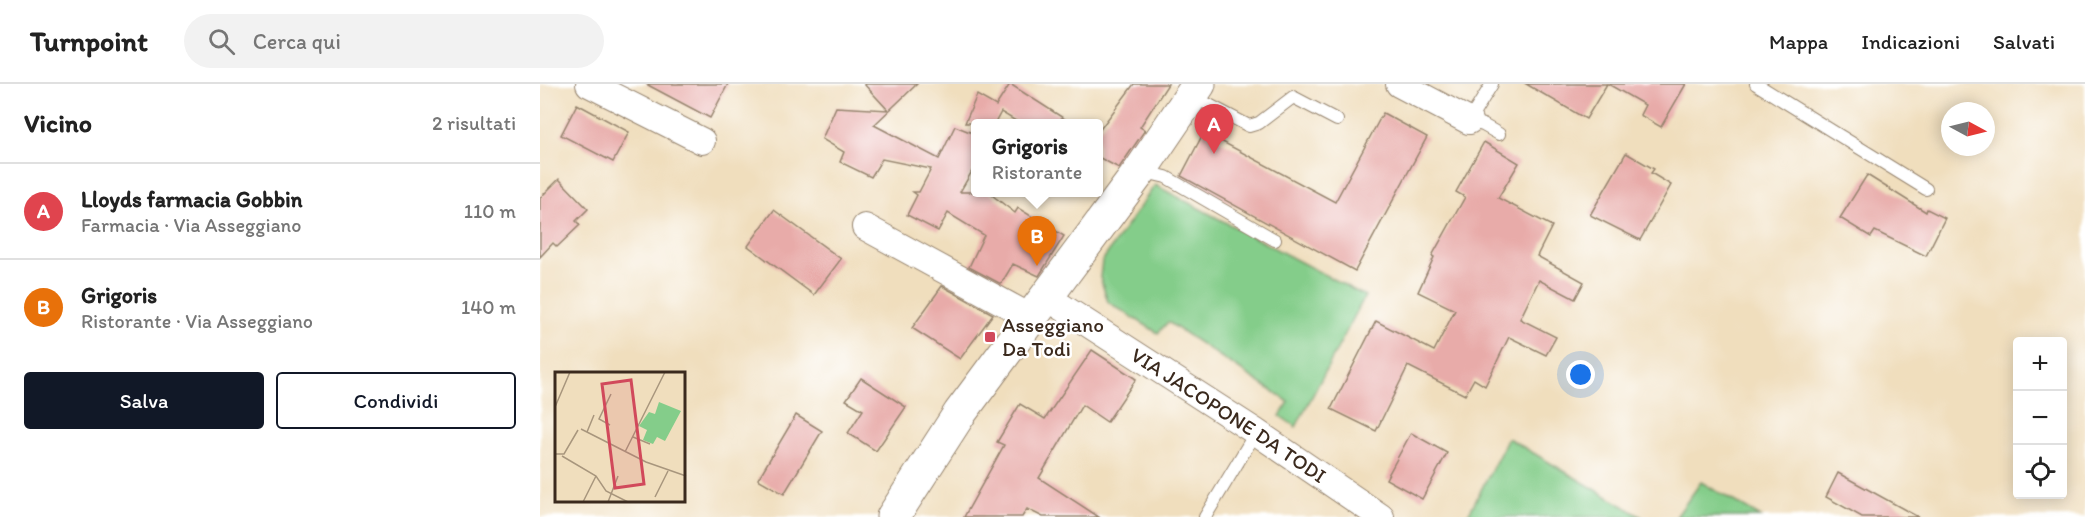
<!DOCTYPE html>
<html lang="it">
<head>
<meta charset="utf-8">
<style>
	:root { --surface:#fff; --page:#f2f2f2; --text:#222; --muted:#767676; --line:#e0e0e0; --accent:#111827 }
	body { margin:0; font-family:Itim,sans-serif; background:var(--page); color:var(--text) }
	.controls { position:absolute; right:18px; bottom:18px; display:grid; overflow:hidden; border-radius:6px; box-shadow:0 3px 15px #0003 }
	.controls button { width:54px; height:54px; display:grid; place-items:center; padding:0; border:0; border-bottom:2px solid var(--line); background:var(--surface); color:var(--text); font:30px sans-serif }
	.compass { position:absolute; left:1401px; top:18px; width:54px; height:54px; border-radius:50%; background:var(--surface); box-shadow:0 3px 15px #0003; rotate:97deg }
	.you { position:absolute; left:1041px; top:291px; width:21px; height:21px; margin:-15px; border:4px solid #fff; border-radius:50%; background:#1a73e8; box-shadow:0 0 0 9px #1a73e833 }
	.badge { display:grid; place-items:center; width:39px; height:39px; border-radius:50%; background:var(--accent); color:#fff; font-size:20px; font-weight:700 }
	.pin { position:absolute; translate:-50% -50px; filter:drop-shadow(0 2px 3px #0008) }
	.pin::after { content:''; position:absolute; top:32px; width:21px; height:18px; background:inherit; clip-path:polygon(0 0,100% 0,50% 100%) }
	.popup { position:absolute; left:431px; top:35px; width:132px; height:78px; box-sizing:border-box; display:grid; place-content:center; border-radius:6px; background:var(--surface); filter:drop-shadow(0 2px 4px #0005); font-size:20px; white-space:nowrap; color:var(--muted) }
	.popup b { font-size:22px; color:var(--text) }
	.popup::after { content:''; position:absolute; left:50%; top:100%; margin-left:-12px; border:12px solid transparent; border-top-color:var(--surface) }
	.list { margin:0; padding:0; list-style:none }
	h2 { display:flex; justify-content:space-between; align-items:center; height:78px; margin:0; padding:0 24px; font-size:26px }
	h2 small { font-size:20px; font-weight:400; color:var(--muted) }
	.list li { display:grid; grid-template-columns:39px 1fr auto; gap:18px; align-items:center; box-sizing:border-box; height:96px; padding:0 24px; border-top:2px solid var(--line) }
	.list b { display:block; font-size:22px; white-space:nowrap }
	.list p { margin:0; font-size:20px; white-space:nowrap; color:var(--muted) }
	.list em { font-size:20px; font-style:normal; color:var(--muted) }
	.actions { display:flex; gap:12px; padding:18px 24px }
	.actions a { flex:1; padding:14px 0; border:2px solid var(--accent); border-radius:6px; text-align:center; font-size:21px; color:var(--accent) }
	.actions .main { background:var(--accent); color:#fff }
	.icon { flex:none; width:33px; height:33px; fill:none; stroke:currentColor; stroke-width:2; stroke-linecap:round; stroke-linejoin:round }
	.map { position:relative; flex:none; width:1545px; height:433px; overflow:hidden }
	header { display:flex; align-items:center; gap:36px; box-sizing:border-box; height:84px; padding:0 30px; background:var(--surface); border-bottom:2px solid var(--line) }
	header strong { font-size:28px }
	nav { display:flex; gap:33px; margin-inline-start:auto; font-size:21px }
	.search { width:420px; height:54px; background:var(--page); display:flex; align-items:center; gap:15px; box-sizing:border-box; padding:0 21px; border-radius:33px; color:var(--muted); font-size:22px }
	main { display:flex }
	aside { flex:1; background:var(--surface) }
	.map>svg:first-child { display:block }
	.green { fill:#84cd8a; stroke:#607c54; stroke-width:1.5 }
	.building { fill:#e8aba9 }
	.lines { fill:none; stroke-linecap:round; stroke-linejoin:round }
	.lane-casing { stroke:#96846e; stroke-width:14 }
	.street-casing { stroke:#96846e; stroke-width:28 }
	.secondary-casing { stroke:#96846e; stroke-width:35 }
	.lane { stroke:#fff; stroke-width:12 }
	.street { stroke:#fff; stroke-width:26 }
	.secondary { stroke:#fff; stroke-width:33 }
	.poi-dot { fill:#d1495b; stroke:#fff; stroke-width:2 }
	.labels { text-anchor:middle; stroke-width:5; stroke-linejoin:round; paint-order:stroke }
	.poi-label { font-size:21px; fill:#3b2a1e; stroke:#fff; text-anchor:start }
	.street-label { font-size:21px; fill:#3b2a1e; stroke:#fff }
	.inset-road { fill:none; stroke:#a8967d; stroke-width:1.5 }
	.view { fill:#d1495b; fill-opacity:0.15; stroke:#d1495b; stroke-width:3 }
	.inset-edge { fill:none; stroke:#3b2a1e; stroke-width:3 }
</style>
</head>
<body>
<header>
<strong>Turnpoint</strong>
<div class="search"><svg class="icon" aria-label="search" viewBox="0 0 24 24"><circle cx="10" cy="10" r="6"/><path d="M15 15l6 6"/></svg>Cerca qui</div>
<nav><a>Mappa</a><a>Indicazioni</a><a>Salvati</a></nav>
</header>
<main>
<aside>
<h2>Vicino<small>2 risultati</small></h2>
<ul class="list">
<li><span class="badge" style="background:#e0444e">A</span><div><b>Lloyds farmacia Gobbin</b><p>Farmacia · Via Asseggiano</p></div><em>110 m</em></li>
<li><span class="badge" style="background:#e8710a">B</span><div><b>Grigoris</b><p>Ristorante · Via Asseggiano</p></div><em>140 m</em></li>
</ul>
<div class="actions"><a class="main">Salva</a><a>Condividi</a></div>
</aside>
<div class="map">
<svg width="1545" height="433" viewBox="0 0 1545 433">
	<rect width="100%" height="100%" fill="#fff"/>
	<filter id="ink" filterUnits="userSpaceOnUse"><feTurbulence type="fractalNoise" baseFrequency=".0167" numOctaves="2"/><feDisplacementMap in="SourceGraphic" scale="12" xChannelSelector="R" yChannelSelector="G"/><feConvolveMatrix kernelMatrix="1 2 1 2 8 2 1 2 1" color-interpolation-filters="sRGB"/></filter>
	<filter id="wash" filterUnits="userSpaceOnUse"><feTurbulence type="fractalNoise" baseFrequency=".008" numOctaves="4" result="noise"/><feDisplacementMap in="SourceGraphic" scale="24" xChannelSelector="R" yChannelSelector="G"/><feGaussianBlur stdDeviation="1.35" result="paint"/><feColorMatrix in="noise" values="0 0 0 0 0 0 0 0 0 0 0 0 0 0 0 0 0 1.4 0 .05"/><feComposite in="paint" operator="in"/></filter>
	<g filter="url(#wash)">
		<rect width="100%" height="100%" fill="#f0debd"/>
		<g class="green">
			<path d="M615,101L825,212L756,343L740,332L749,318L628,238L618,249L568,218L560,193L562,177Z"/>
			<path d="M968,354L1102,433H927Z"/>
			<path d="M1161,398L1221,433H1136Z"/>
		</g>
		<g id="blocks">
			<g class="building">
				<path d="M106,0H188L170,34Z"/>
				<path d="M324,0H377L334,41L399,75L415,42L435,50V82L420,108H448L475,129L478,124L524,152L499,192L473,180L461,200L429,183L444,151L408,129L398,147L367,131L377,111L373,108H379L391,85L342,75L331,93L300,78L304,68L282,55L296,23L348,26Z"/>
				<path d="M470,0L531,39H479L461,28L455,39H425L437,11L456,22Z"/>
				<path d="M594,0H628L600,43L605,46L579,84L558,73V48Z"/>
				<path d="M986,0H1067L1046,35Z"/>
				<path d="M1068,0H1146L1121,43L1100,31L1105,21Z"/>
				<path d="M37,20L89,48L73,78L21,51Z"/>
				<path d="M843,29L887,53L815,187L641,92L664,48L795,118Z"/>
				<path d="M944,58L979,79L958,114L1012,142L997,172L1044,198L1035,215L999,196L980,235L1016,253L1006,271L969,253L945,302L934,295L925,311L868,282L836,347L791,325L836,237L894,267L915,226L878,208L894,173L892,172L925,113L916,108Z"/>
				<path d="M1086,69L1114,85L1111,89L1131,101L1100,156L1050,131Z"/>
				<path d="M1327,91L1386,128L1387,125L1405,134L1386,172L1335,147L1331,153L1300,134Z"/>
				<path d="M19,95L48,125L36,137L40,141L17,163L13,159L0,173V114Z"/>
				<path d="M234,126L301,175L274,211L208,162Z"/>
				<path d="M402,202L453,230L420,275L372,244Z"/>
				<path d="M552,266L596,295L567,338L542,321L499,394L559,433H503L487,425L482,433H424L464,361L457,358L480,320L505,335Z"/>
				<path d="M321,294L366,323L336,367L308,349L323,326L306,316Z"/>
				<path d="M256,331L282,347L244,410L218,395Z"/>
				<path d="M871,349L907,369L882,415L846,395Z"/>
				<path d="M1298,389L1378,433H1322L1286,413Z"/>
			</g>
		</g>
	</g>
	<g filter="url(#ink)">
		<use href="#blocks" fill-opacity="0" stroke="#96846e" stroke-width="1.5"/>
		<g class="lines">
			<defs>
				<g id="lane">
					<path d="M952,0L929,37L943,41L959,50"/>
					<path d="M1216,0L1386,105"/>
					<path d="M652,12L709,42L719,39L753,13L797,36"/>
					<path d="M601,87L626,93L735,156"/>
					<path d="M665,433L716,348"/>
				</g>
				<g id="street">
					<path d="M49,0L162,57"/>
					<path d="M859,0L929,37"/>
					<path d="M325,143L490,233"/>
					<path id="s1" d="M505,212L716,348L841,433"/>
				</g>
				<path id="secondary" d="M353,433L420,329L600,87L659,0"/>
			</defs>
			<use href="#lane" class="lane-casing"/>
			<use href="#street" class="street-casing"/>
			<use href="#secondary" class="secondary-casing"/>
			<use href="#lane" class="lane"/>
			<use href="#street" class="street"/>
			<use href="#secondary" class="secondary"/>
		</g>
	</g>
	<rect class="poi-dot" x="444" y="247" width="12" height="12" rx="3"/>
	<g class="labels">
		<g class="poi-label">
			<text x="462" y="248">Asseggiano<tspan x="462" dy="24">Da Todi</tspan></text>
		</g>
		<g class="street-label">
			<text dy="7" stroke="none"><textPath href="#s1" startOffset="219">VIA JACOPONE DA TODI</textPath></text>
		</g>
	</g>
	<g transform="translate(15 288)">
		<rect width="130" height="130" fill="#f0debd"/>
		<path d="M104,30L126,39L110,69L102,65L98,72L88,68L92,58L84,54L94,40L100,42Z" fill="#84cd8a"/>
		<path class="inset-road" d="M0,35L15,0M55,53L44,47L56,22M26,57L91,90L131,104M32,60L39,43M78,65L95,72M70,80L110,0M0,82H9L23,58M7,84L41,104L51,119L73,130M100,125L113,99M28,130L41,104M53,130L63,104"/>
		<path class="view" d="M76,8L89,112L60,116L47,12Z"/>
		<rect width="130" height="130" class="inset-edge"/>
	</g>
</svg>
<div class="controls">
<button>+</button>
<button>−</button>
<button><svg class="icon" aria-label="locate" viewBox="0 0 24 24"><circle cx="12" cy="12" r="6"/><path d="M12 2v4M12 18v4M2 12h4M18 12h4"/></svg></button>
</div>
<svg class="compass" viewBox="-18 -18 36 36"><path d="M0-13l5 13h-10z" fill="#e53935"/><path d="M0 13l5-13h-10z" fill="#767676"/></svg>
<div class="you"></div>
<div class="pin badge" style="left:674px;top:70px;background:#e0444e">A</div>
<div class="pin badge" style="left:497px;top:182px;background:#e8710a">B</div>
<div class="popup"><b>Grigoris</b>Ristorante</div>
</div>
</main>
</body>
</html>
